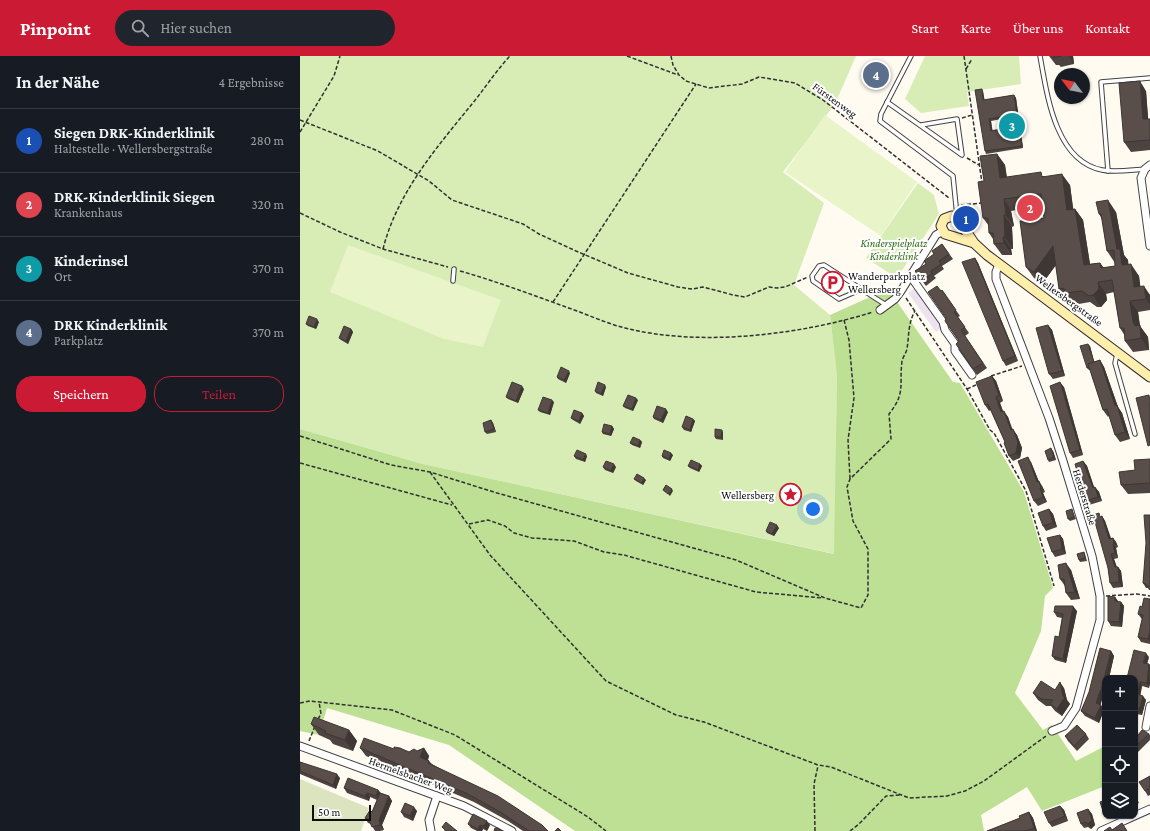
<!DOCTYPE html>
<html lang="de">
<head>
<meta charset="utf-8">
<style>
	:root { --surface:#171b24; --page:#20242c; --text:#f1f3f6; --muted:#9ea1a6; --line:#363941; --accent:#cb1a33 }
	body { margin:0; font-family:"Crimson Pro",serif; background:var(--page); color:var(--text) }
	.controls { position:absolute; right:12px; bottom:12px; display:grid; overflow:hidden; border-radius:8px; box-shadow:0 1px 3px #0004 }
	.controls button { width:36px; height:36px; display:grid; place-items:center; padding:0; border:0; border-bottom:1px solid var(--line); background:var(--surface); color:var(--text); font:20px sans-serif }
	.compass { position:absolute; left:754px; top:12px; width:36px; height:36px; border-radius:50%; background:var(--surface); box-shadow:0 1px 3px #0004; rotate:302deg }
	.scale { position:absolute; left:12px; bottom:10px; width:59px; box-sizing:border-box; padding-left:4px; border:2px solid #0f0f0f; border-top:0; font-size:11px; line-height:14px; white-space:nowrap; color:#0f0f0f; -webkit-text-stroke:3px #fff; paint-order:stroke }
	.you { position:absolute; left:513px; top:453px; width:14px; height:14px; margin:-10px; border:3px solid #fff; border-radius:50%; background:#1a73e8; box-shadow:0 0 0 6px #1a73e833 }
	.badge { display:grid; place-items:center; width:26px; height:26px; border-radius:50%; background:var(--accent); color:#fff; font-size:13px; font-weight:700 }
	.pin { position:absolute; translate:-50% -50%; border:2px solid #fff; box-shadow:0 1px 4px #0006 }
	.list { margin:0; padding:0; list-style:none }
	h2 { display:flex; justify-content:space-between; align-items:center; height:52px; margin:0; padding:0 16px; font-size:17px }
	h2 small { font-size:13px; font-weight:400; color:var(--muted) }
	.list li { display:grid; grid-template-columns:26px 1fr auto; gap:12px; align-items:center; box-sizing:border-box; height:64px; padding:0 16px; border-top:1px solid var(--line) }
	.list b { display:block; font-size:15px; white-space:nowrap }
	.list p { margin:0; font-size:13px; white-space:nowrap; color:var(--muted) }
	.list em { font-size:13px; font-style:normal; color:var(--muted) }
	.actions { display:flex; gap:8px; padding:12px 16px }
	.actions a { flex:1; padding:9px 0; border:1px solid var(--accent); border-radius:16px; text-align:center; font-size:14px; color:var(--accent) }
	.actions .main { background:var(--accent); color:#fff }
	.icon { flex:none; width:22px; height:22px; fill:none; stroke:currentColor; stroke-width:2; stroke-linecap:round; stroke-linejoin:round }
	.map { position:relative; flex:none; width:850px; height:775px; overflow:hidden }
	header { display:flex; align-items:center; gap:24px; box-sizing:border-box; height:56px; padding:0 20px; background:var(--accent); color:#fff }
	header strong { font-size:19px }
	nav { display:flex; gap:22px; margin-inline-start:auto; font-size:14px }
	.search { width:280px; height:36px; background:var(--page); display:flex; align-items:center; gap:10px; box-sizing:border-box; padding:0 14px; border-radius:22px; color:var(--muted); font-size:15px }
	main { display:flex }
	aside { flex:1; background:var(--surface) }
	.map>svg:first-child { display:block }
	.industrial { fill:#ece3ee }
	.green { fill:#d8edb6 }
	.forest { fill:#bde094 }
	.cemetery { fill:#dbe4bf }
	.pitch { fill:#e9f4c9 }
	.lines { fill:none; stroke-linecap:round; stroke-linejoin:round }
	.lane-casing { stroke:#424242; stroke-width:5.5 }
	.street-casing { stroke:#424242; stroke-width:9 }
	.secondary-casing { stroke:#313131; stroke-width:11 }
	.path { stroke:#313131; stroke-width:1.5; stroke-dasharray:4 2; stroke-linecap:butt }
	.lane { stroke:#fff; stroke-width:3.5 }
	.street { stroke:#fff; stroke-width:7 }
	.secondary { stroke:#ffeeac; stroke-width:9 }
	.wall { fill:#4d4340; fill-rule:evenodd }
	.shaded-wall { fill:#3e3734 }
	.building { fill:#594e4a; stroke:#3e3734; fill-rule:evenodd }
	.labels { text-anchor:middle; stroke-width:4; stroke-linejoin:round; paint-order:stroke }
	.street-label { font-size:11px; fill:#0f0f0f; stroke:#fff }
	.park-label { font-size:11px; font-style:italic; fill:#326d19; stroke:#fff }
	.poi-label { font-size:11px; fill:#0f0f0f; stroke:#fff; text-anchor:start }
</style>
</head>
<body>
<header>
<strong>Pinpoint</strong>
<div class="search"><svg class="icon" aria-label="search" viewBox="0 0 24 24"><circle cx="10" cy="10" r="6"/><path d="M15 15l6 6"/></svg>Hier suchen</div>
<nav><a>Start</a><a>Karte</a><a>Über uns</a><a>Kontakt</a></nav>
</header>
<main>
<aside>
<h2>In der Nähe<small>4 Ergebnisse</small></h2>
<ul class="list">
<li><span class="badge" style="background:#1a4fb4">1</span><div><b>Siegen DRK-Kinderklinik</b><p>Haltestelle · Wellersbergstraße</p></div><em>280 m</em></li>
<li><span class="badge" style="background:#e0444e">2</span><div><b>DRK-Kinderklinik Siegen</b><p>Krankenhaus</p></div><em>320 m</em></li>
<li><span class="badge" style="background:#0f9aa8">3</span><div><b>Kinderinsel</b><p>Ort</p></div><em>370 m</em></li>
<li><span class="badge" style="background:#5c6f8a">4</span><div><b>DRK Kinderklinik</b><p>Parkplatz</p></div><em>370 m</em></li>
</ul>
<div class="actions"><a class="main">Speichern</a><a>Teilen</a></div>
</aside>
<div class="map">
<svg width="850" height="775" viewBox="0 0 850 775">
	<rect width="100%" height="100%" fill="#fffbf1"/>
	<path class="industrial" d="M615,232L642,272L636,276L608,237Z"/>
	<g class="green">
		<path d="M0,0H556L535,48L483,116L524,147L494,229L530,259L537,319L535,498L123,408L0,373Z"/>
		<path d="M625,0H719L721,28L667,36L669,50L621,57L605,43Z"/>
		<path d="M618,127L634,139L639,158L597,222L566,202Z"/>
	</g>
	<path class="forest" d="M588,233L653,326L660,327L724,436L753,532L745,540L741,575L715,637L743,674L752,669L776,705L805,690V730L742,755L727,731L681,759L684,775H275L149,689L27,652L19,679L0,675V373L123,408L534,498L537,320L530,259Z"/>
	<path class="cemetery" d="M0,723L69,752L61,775H0Z"/>
	<g class="pitch">
		<path d="M525,59L617,126L581,180L485,116Z"/>
		<path d="M48,189L201,244L183,291L144,283L30,236Z"/>
	</g>
	<g class="lines">
		<defs>
			<g id="lane">
				<path d="M611,0L581,58L580,65L653,120L657,160"/>
				<path d="M740,0C747,38 755,105 802,114C816,117 830,114 845,113"/>
				<path d="M587,46L662,99L657,63L621,69"/>
				<path d="M808,115L801,26L850,22"/>
				<path d="M153,225L154,213"/>
				<path d="M562,233L539,243L513,225L512,220L519,210L524,209L586,249"/>
				<path d="M817,298L815,307L835,378"/>
			</g>
			<g id="street">
				<path d="M850,109L845,113L841,122L850,190"/>
				<path d="M699,208L696,216V223L749,362L763,405L792,500L800,540V564L776,652L764,670L752,675"/>
				<path d="M611,221L643,266L645,274L655,288V295L672,319"/>
				<path d="M580,254L595,243L601,235L636,179L643,175"/>
				<path d="M846,671L850,650"/>
				<path d="M0,690L164,750L212,775"/>
				<path d="M131,775L129,764L137,740"/>
				<path d="M801,775L850,753"/>
			</g>
			<path id="secondary" d="M674,187L645,178L641,170L644,163L652,160L658,163L674,187L687,199L850,321"/>
		</defs>
		<use href="#lane" class="lane-casing"/>
		<use href="#street" class="street-casing"/>
		<use href="#secondary" class="secondary-casing"/>
		<g class="path">
			<path d="M327,0L378,19"/>
			<path d="M371,0L373,9L379,19L386,25L409,32L442,28L459,21L495,27L523,44L649,142"/>
			<path d="M664,0L682,127"/>
			<path d="M666,13L672,3"/>
			<path d="M662,62L672,59"/>
			<path d="M0,64L78,95L129,125L152,144L223,168L239,178L276,195L328,217L378,231L392,233L403,231L411,233L433,239L445,241L469,231L477,232L485,231L508,221"/>
			<path d="M0,76L34,20L40,0"/>
			<path d="M667,102L679,109"/>
			<path d="M661,149L683,147"/>
			<path d="M0,157L40,176L83,193L148,211"/>
			<path d="M83,193C97,137 137,91 172,48C185,32 196,15 210,0"/>
			<path d="M160,215C199,226 238,241 277,255C293,261 309,268 325,272C400,291 500,279 573,256"/>
			<path d="M606,242L667,333L690,374L694,377L726,435L754,530"/>
			<path d="M253,246L396,28"/>
			<path d="M544,264L549,284L554,342L548,384L550,423"/>
			<path d="M691,320L722,310"/>
			<path d="M667,333L678,328"/>
			<path d="M0,380L91,409L130,416L197,437L436,504L525,542L561,552L568,539V493L553,465L547,431L550,423L591,383L589,358C606,337 599,329 602,305C603,301 606,297 607,293C609,280 608,267 615,255"/>
			<path d="M0,407L152,449"/>
			<path d="M130,416L190,499L306,625L376,659L404,666L518,709L531,711L609,742L647,740L665,735L684,725L746,680"/>
			<path d="M169,468L188,464L205,470L214,477L232,482L274,485L304,496L324,499L456,536L523,542"/>
			<path d="M806,540L837,538L850,540"/>
			<path d="M0,647L10,645L92,654L155,679L288,761L306,775"/>
			<path d="M18,663L21,658L19,646"/>
			<path d="M9,685L15,670"/>
			<path d="M515,775L514,728L518,710"/>
			<path d="M550,775L559,768L586,740L600,739"/>
		</g>
		<use href="#lane" class="lane"/>
		<use href="#street" class="street"/>
		<use href="#secondary" class="secondary"/>
	</g>
	<g class="wall">
		<path d="M749,0H773L774,8L761,11L759,9H756Z"/>
		<path d="M683,35L684,44L714,39L716,42L723,92L686,98L685,95ZM702,63L703,73L692,74L691,65Z"/>
		<path d="M846,35L848,63H850V94L831,96L824,86Z"/>
		<path d="M697,98L705,109L707,121L744,120L770,129L773,153H775L783,164L790,208L800,207L804,212L815,210V207L807,195L802,163L799,158L816,156L824,199L828,204V209L839,220L840,230L850,239V254L838,256L840,270L848,281L849,294L833,296L825,285V280L820,272L814,236L806,238L807,244L801,251H797L790,246L773,249L770,244H767L759,233L756,209L742,228L734,222L726,211L744,162L742,150L711,155L714,170L712,171L713,193H711L712,199H702L694,188L693,183L689,177V170L683,162L684,125Z"/>
		<path d="M642,188L653,203L642,210L644,213L634,220L636,222L626,230L615,215L626,208Z"/>
		<path d="M675,202L678,207L718,305L706,310L703,305Z"/>
		<path d="M642,234L660,260L658,261L669,277L665,280L687,312L677,319L656,288L659,285L646,262L641,235Z"/>
		<path d="M19,266L16,273L8,270L6,268Z"/>
		<path d="M748,269L752,274L765,320L753,323L749,318Z"/>
		<path d="M51,273L53,276L48,288L41,284L39,282Z"/>
		<path d="M790,290L794,306L800,304L804,311L818,351L822,357L830,383L820,386L815,379L809,360L808,361L803,354L790,314H789L787,312Z"/>
		<path d="M270,317L266,327L258,323L257,321Z"/>
		<path d="M692,320L696,325L703,345L700,347L703,355L708,361L712,374L717,379L722,392L720,402L713,405L709,400L705,386L691,354L689,355L685,349Z"/>
		<path d="M306,331L303,340L296,337L295,335Z"/>
		<path d="M764,331L783,399L773,402L770,397Z"/>
		<path d="M224,333L218,347L208,343L206,341Z"/>
		<path d="M338,344L333,355L325,352L323,350Z"/>
		<path d="M254,346L250,359L240,356L238,354Z"/>
		<path d="M368,356L363,367L354,363L353,361Z"/>
		<path d="M282,357L284,360L280,368L273,364L271,362Z"/>
		<path d="M393,363L395,365L391,376L384,374L382,371Z"/>
		<path d="M191,364L193,367L196,376L187,378L185,376Z"/>
		<path d="M312,370L314,373L311,380L303,378L302,376Z"/>
		<path d="M422,374L423,377V384L416,383L415,381Z"/>
		<path d="M340,384L342,386L340,392L332,389L330,387Z"/>
		<path d="M753,395L756,404L749,406L748,404Z"/>
		<path d="M373,399L370,405L363,402L362,400Z"/>
		<path d="M274,400H287L285,406L276,403Z"/>
		<path d="M850,403V437L828,438L821,429L835,414Z"/>
		<path d="M783,405L787,410L794,431H795L799,436L802,445L789,449L786,445Z"/>
		<path d="M731,406L739,426L742,430L745,436L743,437L747,446L738,450L734,445Z"/>
		<path d="M400,408L402,410L399,416L390,412L388,410Z"/>
		<path d="M303,411H316L313,417L305,414Z"/>
		<path d="M334,423L346,424L343,429L336,425Z"/>
		<path d="M749,453L753,458L757,471L746,475L743,470Z"/>
		<path d="M773,456L776,463L770,465L768,463Z"/>
		<path d="M850,459V534H849L848,532H846L843,527Z"/>
		<path d="M802,460L805,465L811,482H813L816,486L818,491L816,492L818,502L814,503L817,511H818L821,515L823,531L813,532L810,527L801,461Z"/>
		<path d="M479,472L474,480L467,477L466,475Z"/>
		<path d="M760,479L763,483L766,498L755,501L752,496Z"/>
		<path d="M784,496L785,498L787,505L780,506L779,504Z"/>
		<path d="M771,514L780,543L771,544L766,537L765,530L760,523Z"/>
		<path d="M815,541L818,546H821L824,550L822,571L811,570L808,565Z"/>
		<path d="M850,543V588L841,586L838,581L842,563L841,562L838,558Z"/>
		<path d="M777,555L766,607L755,604L752,600L759,581L762,562L757,561L754,556Z"/>
		<path d="M811,595L814,600L809,622H805V640H803L800,649L804,654L799,667L785,660L781,655Z"/>
		<path d="M849,601L847,608L850,609V627L849,632L842,630L840,639L846,644L842,659L836,658L835,662V622Z"/>
		<path d="M764,632L767,644L770,648L762,660L755,655L751,650H746L738,644L733,637Z"/>
		<path d="M11,668L49,674L57,685L53,695L33,688L30,684L19,679Z"/>
		<path d="M835,676L838,679L849,678L850,679V684L835,699Z"/>
		<path d="M786,678L789,683L777,695L768,685L765,680Z"/>
		<path d="M60,692L94,693L109,696L117,695L124,692L129,700L128,704L132,708L248,775H223L208,765L174,746L66,700Z"/>
		<path d="M0,706L40,722L36,733L0,718Z"/>
		<path d="M850,720V739L848,740L845,735Z"/>
		<path d="M44,732L78,734L81,737L89,740L92,745L82,769L84,774L80,775H75L71,768L68,767L65,762L72,756L77,744L70,741L69,745L47,737Z"/>
		<path d="M835,739L839,747L835,749Z"/>
		<path d="M760,750L764,754L768,765L752,771L749,767Z"/>
		<path d="M788,753L792,758L795,769L791,773L788,771L784,772L781,768Z"/>
		<path d="M117,755L113,765L104,761L101,756Z"/>
		<path d="M729,756L733,762L737,775H687L720,762Z"/>
		<path d="M168,768L190,769L187,775L183,773L182,775H177L171,772Z"/>
	</g>
	<g class="shaded-wall">
		<path d="M769,0H773L774,8Z"/>
		<path d="M840,25L846,35L849,73L843,63Z"/>
		<path d="M682,33L683,35L685,46L683,44Z"/>
		<path d="M714,39L716,42L723,92L722,90Z"/>
		<path d="M689,63L691,65L693,77L691,75Z"/>
		<path d="M697,98L705,109L708,133L700,122Z"/>
		<path d="M762,118L770,129L775,166L767,154Z"/>
		<path d="M704,143L711,155L714,170L706,159Z"/>
		<path d="M808,144L816,156L824,199L828,204L830,221L822,209L817,193Z"/>
		<path d="M775,153L783,164L792,221L784,209Z"/>
		<path d="M704,159L712,171L713,193L705,181Z"/>
		<path d="M703,181L711,193L712,199L704,187Z"/>
		<path d="M753,190L761,202L742,228L734,216Z"/>
		<path d="M675,202L678,207L718,305L715,300Z"/>
		<path d="M800,207L808,218L801,212Z"/>
		<path d="M831,208L839,220L842,243L834,231Z"/>
		<path d="M798,226L806,238L807,244L801,251L793,239Z"/>
		<path d="M844,230L850,239V249L846,243Z"/>
		<path d="M830,245L838,256L840,270L848,281L849,294L841,282L833,266Z"/>
		<path d="M17,263L19,266L16,273L14,271Z"/>
		<path d="M748,269L752,274L765,320L762,315Z"/>
		<path d="M51,273L53,276L48,288L46,285Z"/>
		<path d="M788,288L790,290L796,312Z"/>
		<path d="M800,304L804,311L818,351L822,357L830,383L825,376L815,350Z"/>
		<path d="M269,315L270,317L266,327L264,324Z"/>
		<path d="M692,320L696,325L703,345L699,339Z"/>
		<path d="M760,326L764,331L783,399L780,394Z"/>
		<path d="M305,329L306,331L303,340L301,338Z"/>
		<path d="M222,330L224,333L218,347L216,345Z"/>
		<path d="M696,341L700,347L705,361L701,356Z"/>
		<path d="M336,342L338,344L333,355L332,353Z"/>
		<path d="M252,344L254,346L250,359L248,357Z"/>
		<path d="M366,353L368,356L363,367L361,364Z"/>
		<path d="M704,355L708,361L715,380L711,374Z"/>
		<path d="M282,357L284,360L280,368L279,365Z"/>
		<path d="M393,363L395,365L391,376L390,374Z"/>
		<path d="M191,364L193,367L196,376L194,373Z"/>
		<path d="M312,370L314,373L311,380L310,378Z"/>
		<path d="M713,373L717,379L722,392L720,402L716,397Z"/>
		<path d="M422,374L423,377V384L421,381Z"/>
		<path d="M340,384L342,386L340,392L338,390Z"/>
		<path d="M751,392L753,395L756,404L754,401Z"/>
		<path d="M371,397L373,399L370,405L369,403Z"/>
		<path d="M286,398L287,400L285,406L283,404Z"/>
		<path d="M728,401L731,406L741,431L737,426Z"/>
		<path d="M783,405L787,410L796,437L793,432Z"/>
		<path d="M314,408L316,411L313,417L311,415Z"/>
		<path d="M400,408L402,410L399,416L398,414Z"/>
		<path d="M344,422L346,424L343,429L342,427Z"/>
		<path d="M739,425L742,430L745,436L741,432Z"/>
		<path d="M795,431L799,436L802,445L798,441Z"/>
		<path d="M740,432L743,437L747,446L743,441Z"/>
		<path d="M372,433L373,435L370,440L368,438Z"/>
		<path d="M749,453L753,458L757,471L753,467Z"/>
		<path d="M802,460L805,465L812,487L809,483Z"/>
		<path d="M477,469L479,472L474,480L472,478Z"/>
		<path d="M760,479L763,483L766,498L762,493Z"/>
		<path d="M813,482L816,486L818,491L814,487Z"/>
		<path d="M813,488L816,492L818,502L815,497Z"/>
		<path d="M811,498L814,503L818,516L815,511Z"/>
		<path d="M766,507L771,514L780,543L775,536Z"/>
		<path d="M818,511L821,515L823,531L819,526Z"/>
		<path d="M815,541L818,545V550L815,545Z"/>
		<path d="M821,546L824,550L822,571L819,566Z"/>
		<path d="M773,550L777,555L766,607L763,603Z"/>
		<path d="M850,575V585L848,583Z"/>
		<path d="M811,595L814,600L809,622H805V640L801,635Z"/>
		<path d="M846,597L849,601L846,611L843,607Z"/>
		<path d="M849,608L850,609V627L849,632L847,627Z"/>
		<path d="M760,626L764,632L767,644L770,648L762,660L757,653L763,640Z"/>
		<path d="M840,626L842,630L840,642L837,638Z"/>
		<path d="M800,635L803,640L800,651L801,649L804,654L799,667L795,662L796,647Z"/>
		<path d="M843,640L846,644L842,659L839,655Z"/>
		<path d="M49,674L57,685L53,695L45,684Z"/>
		<path d="M124,692L129,700L126,709L120,701Z"/>
		<path d="M37,718L40,722L36,733L33,729Z"/>
		<path d="M78,734L82,739L79,745L76,740Z"/>
		<path d="M67,737L70,741L69,745L65,740Z"/>
		<path d="M89,740L92,745L82,769L84,774L80,769L79,764Z"/>
		<path d="M760,750L764,754L768,765L765,760Z"/>
		<path d="M114,751L117,755L113,765L110,760Z"/>
		<path d="M788,753L792,758L795,769L791,773L788,768Z"/>
		<path d="M729,756L733,762L737,775H736L734,772Z"/>
		<path d="M187,765L190,769L187,775L183,770Z"/>
		<path d="M180,769L183,773L182,775H179L178,773Z"/>
	</g>
	<g class="building">
		<path d="M754,0H761L754,2Z"/>
		<path d="M840,25L843,63H850V84L824,86L819,27Z"/>
		<path d="M682,33L683,44L714,39L722,90L685,95L675,34ZM701,61L703,73L691,75L689,63Z"/>
		<path d="M697,98L700,122L741,116L742,121L762,118L767,154L775,153L784,209L800,207L801,212L815,210L814,194L807,195L801,158H799L796,146L808,144L817,193H820L822,209L831,208L834,231L844,230L846,243L830,245L833,266L835,270L840,269L841,282L825,285L824,272H820L812,224L798,226L799,233L793,239L789,240L782,235L765,237L764,232L759,233L753,190L734,216L726,211L720,165L744,162L741,138L704,143L706,159H704L705,181H703L704,187L694,188L693,177H689L688,162H683L678,126L684,125L680,100Z"/>
		<path d="M642,188L649,198L639,205L641,208L631,215L632,218L622,225L615,215L626,208L624,205L634,198L632,195Z"/>
		<path d="M675,202L715,300L703,305L662,206Z"/>
		<path d="M637,230L641,235L642,234L656,254L654,256L665,271L661,274L683,307L673,313L656,288L659,285L645,265L646,262L628,236Z"/>
		<path d="M9,260L17,263L14,271L6,268Z"/>
		<path d="M748,269L762,315L749,318L736,272Z"/>
		<path d="M44,270L51,273L46,285L39,282Z"/>
		<path d="M788,288L794,306L788,308L789,311L787,312L780,290Z"/>
		<path d="M800,304L815,350L817,349L825,376L815,379L807,353L803,354L788,308Z"/>
		<path d="M261,311L269,315L264,324L257,321Z"/>
		<path d="M692,320L699,339L696,341L701,356L704,355L711,374L713,373L718,386L716,397L709,400L704,387L705,386L688,348L685,349L676,326Z"/>
		<path d="M212,326L222,330L216,345L206,341Z"/>
		<path d="M298,326L305,329L301,338L295,335Z"/>
		<path d="M760,326L780,394L770,397L750,330Z"/>
		<path d="M328,339L336,342L332,353L323,350Z"/>
		<path d="M849,339L850,345V389L848,390L836,342Z"/>
		<path d="M243,341L252,344L248,357L238,354Z"/>
		<path d="M357,350L366,353L361,364L353,361Z"/>
		<path d="M274,354L282,357L279,365L271,362Z"/>
		<path d="M386,360L393,363L390,374L382,371Z"/>
		<path d="M191,364L194,373L185,376L183,367Z"/>
		<path d="M304,368L312,370L310,378L302,376Z"/>
		<path d="M415,373L422,374L421,381H415Z"/>
		<path d="M333,381L340,384L338,390L330,387Z"/>
		<path d="M751,392L754,401L748,404L745,395Z"/>
		<path d="M277,394L286,398L283,404L274,400Z"/>
		<path d="M364,394L371,397L369,403L362,400Z"/>
		<path d="M728,401L737,426L739,425L741,432H740L743,441L734,445L718,405Z"/>
		<path d="M850,403V427L821,429L819,416L835,414L834,404Z"/>
		<path d="M391,404L400,408L398,414L388,410Z"/>
		<path d="M306,405L314,408L311,415L303,411Z"/>
		<path d="M783,405L793,432L795,431L798,441L786,445L775,408Z"/>
		<path d="M337,418L344,422L342,427L334,423Z"/>
		<path d="M366,429L372,433L368,438L363,434Z"/>
		<path d="M749,453L753,467L743,470L738,457Z"/>
		<path d="M772,453L774,461L768,463L766,455Z"/>
		<path d="M799,457L800,461L802,460L809,483L813,482L814,487L813,488L815,497L811,498L815,511H818L819,526L810,527L808,512L793,459Z"/>
		<path d="M844,459H850V530H846V528L843,527L846,487Z"/>
		<path d="M470,466L477,469L472,478L466,475Z"/>
		<path d="M760,479L762,493L752,496L747,482Z"/>
		<path d="M784,496L785,502L779,504L777,498Z"/>
		<path d="M766,507L775,536L766,537L764,523H760L758,509Z"/>
		<path d="M808,540L815,541V545L821,546L819,566L808,565Z"/>
		<path d="M844,542L850,543V575L848,583L838,581L843,559L838,558L840,550L842,551Z"/>
		<path d="M755,550H773L763,603L752,600L755,580L759,581L763,558L754,556Z"/>
		<path d="M800,592L811,595L801,635H800L796,647L801,649L795,662L781,655L789,636Z"/>
		<path d="M834,594L846,597L843,607L849,608L847,627L840,626L837,638L843,640L839,655L835,654V622H827Z"/>
		<path d="M741,625L755,634L760,626L763,640L765,641L757,653L750,648L753,644L741,643L733,637Z"/>
		<path d="M14,661L49,674L45,684L25,677L26,675L11,668Z"/>
		<path d="M777,669L786,678L774,690L765,680Z"/>
		<path d="M842,674L849,678L835,691V676L838,679Z"/>
		<path d="M64,682L94,693V691L100,692L109,696L114,693L117,695L124,692L120,701L129,705L128,707L198,740L242,769L248,775H229L202,757L168,738L60,692Z"/>
		<path d="M0,706L37,718L33,729L0,715Z"/>
		<path d="M850,720V732L845,735L839,726Z"/>
		<path d="M48,722L78,734L76,740L67,737L65,740L44,732Z"/>
		<path d="M80,737L89,740L79,764L80,769L72,771L69,764L65,762L70,754L72,756Z"/>
		<path d="M805,744V754L803,755L800,746Z"/>
		<path d="M105,747L114,751L110,760L101,756Z"/>
		<path d="M760,750L765,760L749,767L744,756Z"/>
		<path d="M788,753L792,764L788,768L785,766L781,768L777,757Z"/>
		<path d="M729,756L734,772L726,775H687L720,762L719,760Z"/>
		<path d="M173,758L187,765L183,770L180,769L178,773L168,768Z"/>
		<path d="M146,766L157,775H145V774L142,771Z"/>
		<path d="M822,767L827,775H804L810,771L812,774Z"/>
		<path d="M195,772H198L202,775H194Z"/>
		<path d="M258,772L261,775H255Z"/>
	</g>
	<defs>
		<symbol id="parking-ring" viewBox="-11 -11 22 22"><circle r="9.5" fill="#fff" stroke="#cb1a33" stroke-width="1.5"/><path d="M-3.5-5.5H1a3.5 3.5 0 0 1 0 7H-1V5.5H-3.5ZM-1-3.4V-.6H.8a1.4 1.4 0 0 0 0-2.8Z" fill="#cb1a33"/></symbol>
		<symbol id="sight-ring" viewBox="-11 -11 22 22"><circle r="9.5" fill="#fff" stroke="#cb1a33" stroke-width="1.5"/><path d="M0-6L1.8-2.2L6-1.7L2.9 1.2L3.7 5.4L0 3.3L-3.7 5.4L-2.9 1.2L-6-1.7L-1.8-2.2Z" fill="#cb1a33"/></symbol>
	</defs>
	<g fill-rule="evenodd">
		<use href="#parking-ring" x="520" y="214" width="25" height="25"/>
		<use href="#sight-ring" x="478" y="426" width="25" height="25"/>
	</g>
	<g class="labels">
		<g class="street-label">
			<text transform="translate(535 44) rotate(36)" y="4">Fürstenweg</text>
			<text transform="translate(769 244) rotate(36)" y="4">Wellersbergstraße</text>
			<text transform="translate(785 441) rotate(73)" y="4">Herderstraße</text>
			<text transform="translate(111 719) rotate(20)" y="4">Hermelsbacher Weg</text>
		</g>
		<g class="park-label">
			<text x="594" y="191">Kinderspielplatz<tspan x="594" dy="13">Kinderklink</tspan></text>
		</g>
		<g class="poi-label">
			<text x="548" y="224">Wanderparkplatz<tspan x="548" dy="13">Wellersberg</tspan></text>
			<text x="474" y="443" text-anchor="end">Wellersberg</text>
		</g>
	</g>
</svg>
<div class="controls">
<button>+</button>
<button>−</button>
<button><svg class="icon" aria-label="locate" viewBox="0 0 24 24"><circle cx="12" cy="12" r="6"/><path d="M12 2v4M12 18v4M2 12h4M18 12h4"/></svg></button>
<button><svg class="icon" aria-label="layers" viewBox="0 0 24 24"><path d="M12 4l9 5-9 5-9-5zM3 14l9 5 9-5"/></svg></button>
</div>
<svg class="compass" viewBox="-18 -18 36 36"><path d="M0-13l5 13h-10z" fill="#e53935"/><path d="M0 13l5-13h-10z" fill="#9ea1a6"/></svg>
<div class="scale">50 m</div>
<div class="you"></div>
<div class="pin badge" style="left:666px;top:163px;background:#1a4fb4">1</div>
<div class="pin badge" style="left:730px;top:152px;background:#e0444e">2</div>
<div class="pin badge" style="left:712px;top:70px;background:#0f9aa8">3</div>
<div class="pin badge" style="left:576px;top:19px;background:#5c6f8a">4</div>
</div>
</main>
</body>
</html>
